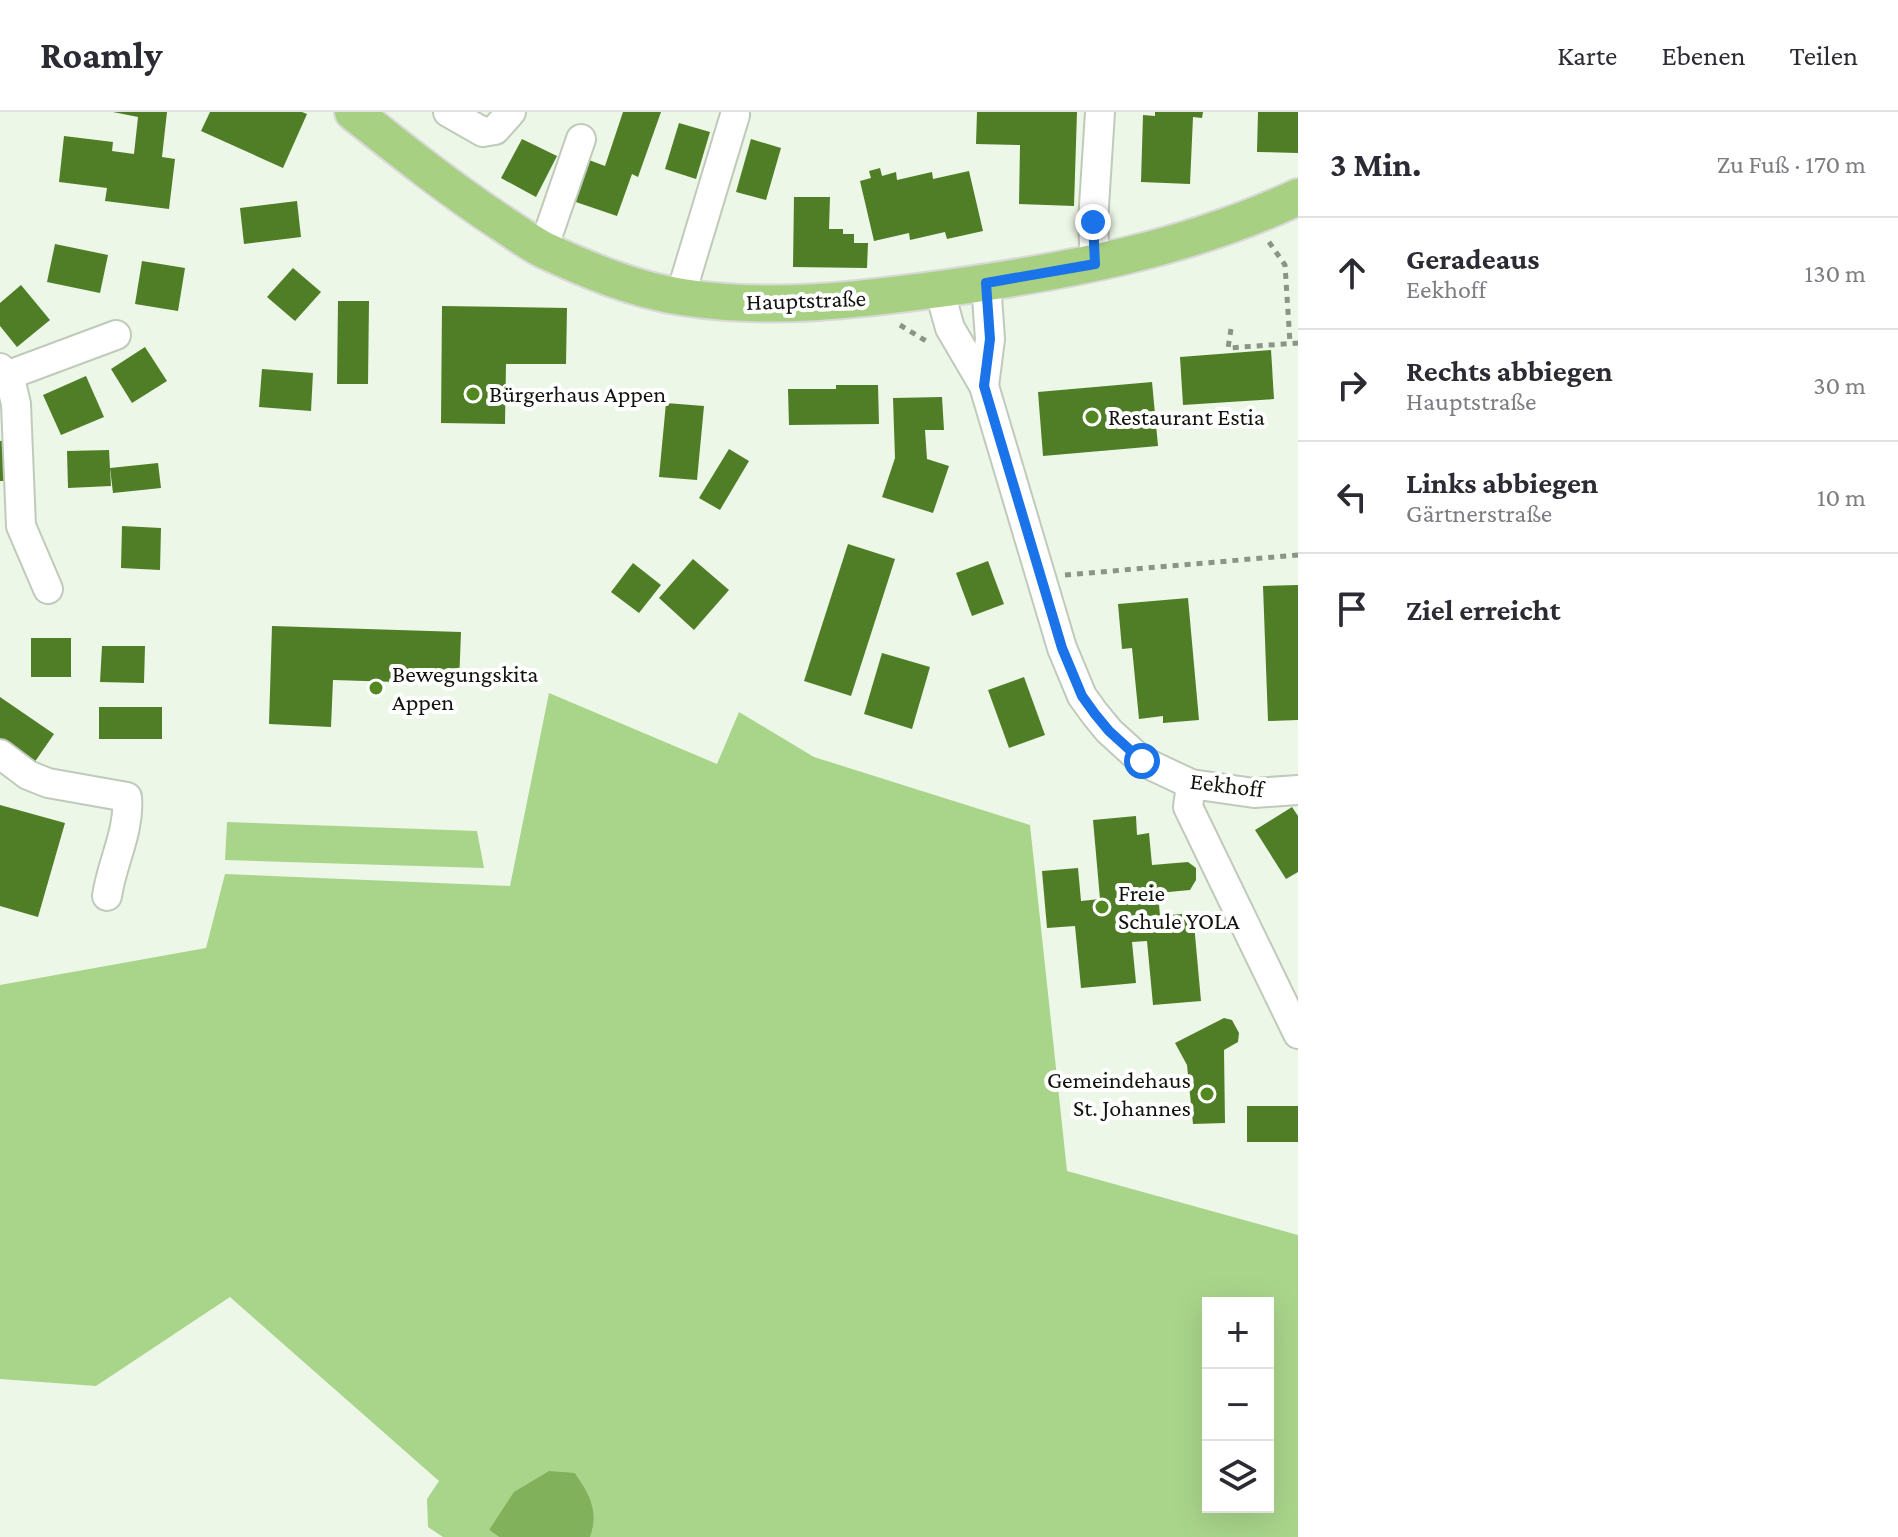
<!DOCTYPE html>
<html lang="de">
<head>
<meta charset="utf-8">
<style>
	:root { --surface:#fff; --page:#f7f7f7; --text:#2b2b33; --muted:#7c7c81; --line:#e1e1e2 }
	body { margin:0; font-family:"Crimson Pro",serif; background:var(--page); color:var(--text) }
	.controls { position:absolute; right:24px; bottom:24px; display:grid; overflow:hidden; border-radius:0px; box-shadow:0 8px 32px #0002 }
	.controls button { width:72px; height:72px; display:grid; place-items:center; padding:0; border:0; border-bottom:2px solid var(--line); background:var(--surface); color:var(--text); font:40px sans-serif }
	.stop { position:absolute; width:24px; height:24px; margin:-18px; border:6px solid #1a73e8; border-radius:50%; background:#fff }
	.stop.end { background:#1a73e8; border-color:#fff; box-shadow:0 2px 8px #0008 }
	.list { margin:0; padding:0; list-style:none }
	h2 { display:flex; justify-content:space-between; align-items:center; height:104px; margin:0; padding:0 32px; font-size:34px }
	h2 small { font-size:26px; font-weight:400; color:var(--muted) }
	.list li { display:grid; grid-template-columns:52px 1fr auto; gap:24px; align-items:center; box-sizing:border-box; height:112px; padding:0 32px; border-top:2px solid var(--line) }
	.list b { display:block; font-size:30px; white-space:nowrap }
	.list p { margin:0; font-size:26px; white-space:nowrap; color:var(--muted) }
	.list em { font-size:26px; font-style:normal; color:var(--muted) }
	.icon { flex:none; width:44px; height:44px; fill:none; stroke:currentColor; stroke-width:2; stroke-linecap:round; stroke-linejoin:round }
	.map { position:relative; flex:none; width:1298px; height:1425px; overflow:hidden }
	header { display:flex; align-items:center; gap:48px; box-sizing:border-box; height:112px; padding:0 40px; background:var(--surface); border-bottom:2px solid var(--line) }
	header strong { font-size:38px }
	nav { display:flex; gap:44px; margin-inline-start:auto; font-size:28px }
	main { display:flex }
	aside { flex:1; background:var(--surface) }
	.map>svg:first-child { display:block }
	.green { fill:#a9d58a; fill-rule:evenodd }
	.water { fill:#81b25b }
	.building { fill:#4f7e26 }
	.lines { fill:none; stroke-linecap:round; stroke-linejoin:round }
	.minor-casing { stroke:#c0caba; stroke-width:32 }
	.major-casing { stroke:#d9d9d9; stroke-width:40 }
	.path { stroke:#8c9387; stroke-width:5; stroke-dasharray:6 6; stroke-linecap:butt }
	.minor { stroke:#fff; stroke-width:28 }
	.major { stroke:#a8d083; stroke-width:36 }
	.route { stroke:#1a73e8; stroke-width:10 }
	.poi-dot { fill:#538821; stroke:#fff; stroke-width:3 }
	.labels { text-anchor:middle; stroke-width:8; stroke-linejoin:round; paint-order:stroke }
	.street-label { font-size:24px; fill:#11140f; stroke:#fff }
	.poi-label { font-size:24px; fill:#11140f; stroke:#fff; text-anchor:start }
</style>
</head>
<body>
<header>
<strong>Roamly</strong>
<nav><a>Karte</a><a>Ebenen</a><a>Teilen</a></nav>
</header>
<main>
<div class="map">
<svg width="1298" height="1425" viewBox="0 0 1298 1425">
	<rect width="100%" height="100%" fill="#edf7e7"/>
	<g class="green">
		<path d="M549,581L717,652L739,600L814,645L1030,713L1067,1059L1298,1123V1425H590C600,1400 589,1381 575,1361L489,1418L499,1425H443L428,1415L427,1387L439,1369L230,1185L96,1274L0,1267V873L206,836L225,762L510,774ZM1208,1191H1268V1395H1208Z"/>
		<path d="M227,710L477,719L484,756L225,748Z"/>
	</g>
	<path class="water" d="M549,1359L575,1361C589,1381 600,1400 590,1425H499L489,1418L514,1380Z"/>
	<g class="building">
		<path d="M113,0H167L162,45L175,47L169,97L105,89L107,76L59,70L64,24L113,30L112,39L134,42L138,5Z"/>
		<path d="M210,0H302L307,2L283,56L201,19Z"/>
		<path d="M623,0H661L638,65L632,62L617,104L567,87L581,45L605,54Z"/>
		<path d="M977,0H1077L1074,94L1019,92L1020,33L976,32Z"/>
		<path d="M1155,0H1203L1202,6L1193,5L1190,72L1141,70L1143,3L1155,4Z"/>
		<path d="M1258,0H1298V41L1257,40Z"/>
		<path d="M679,11L710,20L696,67L665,57Z"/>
		<path d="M522,27L557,44L536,85L501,66Z"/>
		<path d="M751,27L781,36L766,88L736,80Z"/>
		<path d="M880,56L882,64L896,60L897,68L932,60L933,67L969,59L983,119L947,127L945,120L910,128L909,121L874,129L860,69L871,66L869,59Z"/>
		<path d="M794,85H830L829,117H843V122H854V131H868L867,156L793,155Z"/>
		<path d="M297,89L301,125L244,132L240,96Z"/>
		<path d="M55,132L108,143L100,181L47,170Z"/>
		<path d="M142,149L185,156L178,199L135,192Z"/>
		<path d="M293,156L321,180L295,209L267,185Z"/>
		<path d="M21,173L50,208L17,235L0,214V191Z"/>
		<path d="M338,189H369L368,272H337Z"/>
		<path d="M442,194L567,196L566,252H506L505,312L441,311Z"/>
		<path d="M145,235L167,269L132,291L111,257Z"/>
		<path d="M1271,238L1274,287L1183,293L1180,245Z"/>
		<path d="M262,257L313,261L311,299L259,295Z"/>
		<path d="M86,264L104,305L61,323L43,283Z"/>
		<path d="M1152,270L1158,334L1043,344L1038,280Z"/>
		<path d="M836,273H878L879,312L789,313L788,277H836Z"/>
		<path d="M942,285L944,318H925L927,347L949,354L933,401L882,385L895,346L893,286Z"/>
		<path d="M666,291L704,294L697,368L659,365Z"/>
		<path d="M6,328L9,369H0V329Z"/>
		<path d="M729,337L749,349L720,398L699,386Z"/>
		<path d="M109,338L111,374L68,376L67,339Z"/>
		<path d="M158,351L161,376L113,381L110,356Z"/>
		<path d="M122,414L161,416L160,458L121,456Z"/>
		<path d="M848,432L895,447L851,584L804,569Z"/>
		<path d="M693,447L729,478L694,518L659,486Z"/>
		<path d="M988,449L1004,492L972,504L956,461Z"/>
		<path d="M633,451L661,473L639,501L611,480Z"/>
		<path d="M1298,473V608L1268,609L1263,474Z"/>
		<path d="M1188,486L1199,608L1163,611V604L1139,607L1132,536L1122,537L1118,492Z"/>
		<path d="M272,514L461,520L459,572L333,568L331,615L269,612Z"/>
		<rect x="31" y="526" width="40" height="39"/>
		<path d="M102,534H145L144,571L100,570Z"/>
		<path d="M882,541L930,555L912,617L864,602Z"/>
		<path d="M1024,565L1045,623L1009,636L988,578Z"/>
		<path d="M0,585L54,622L34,651L0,628Z"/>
		<rect x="99" y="595" width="63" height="32"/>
		<path d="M0,693L65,711L38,805L0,794Z"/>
		<path d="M1292,695L1298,704V760L1286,767L1255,718Z"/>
		<path d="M1136,704L1137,723L1149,721L1152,753L1188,750L1196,756V768L1190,778L1158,781L1160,804L1193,801L1201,889L1153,893L1147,829L1132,830L1136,871L1081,876L1075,814L1047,816L1042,759L1078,756L1081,789L1100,787L1093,708Z"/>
		<path d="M1224,906L1232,908L1239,921L1238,930L1224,938L1225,1011L1193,1012L1187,953L1175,931Z"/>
		<rect x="1247" y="994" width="51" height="36"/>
	</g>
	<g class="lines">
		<defs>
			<g id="minor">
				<path d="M448,0L483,20L495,18L511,0"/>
				<path d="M543,137L581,27"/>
				<path d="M1095,152L1093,110L1100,0"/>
				<path d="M939,177L950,216L984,274L1062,536L1082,584L1095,602L1109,619L1142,649L1191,672L1254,681L1298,678"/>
				<path d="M680,185L735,3"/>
				<path d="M0,256L12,275L16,292L21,414L48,477"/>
				<path d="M6,264L116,223"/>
				<path d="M984,274L990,227L986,171"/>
				<path d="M0,642L28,663L48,671L127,685C130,719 112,750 107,784"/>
				<path d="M1191,672L1188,695L1298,922"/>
			</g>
			<path id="major" d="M353,0C402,39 451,78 503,112C517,121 530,131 544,138C587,158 635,178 682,185C771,199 859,188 947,176C1068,159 1187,137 1298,85"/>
		</defs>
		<use href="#minor" class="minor-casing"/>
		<use href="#major" class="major-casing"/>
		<g class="path">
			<path d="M1269,130L1285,153L1290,231"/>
			<path d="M900,213L926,229"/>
			<path d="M1231,217L1228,236L1298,231"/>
			<path d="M1065,463L1298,443"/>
		</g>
		<use href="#minor" class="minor"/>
		<use href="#major" class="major"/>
	</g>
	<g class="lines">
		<path class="route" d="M1093,110L1095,152L986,171L990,227L984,274L1062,536L1082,584L1095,602L1109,619L1142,649"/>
	</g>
	<g class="poi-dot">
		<circle cx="473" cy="282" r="8"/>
		<circle cx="1092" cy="305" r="8"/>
		<circle cx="376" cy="576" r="8"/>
		<circle cx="1102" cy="795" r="8"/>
		<circle cx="1207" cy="982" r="8"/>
	</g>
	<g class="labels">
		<g class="street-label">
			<text transform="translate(806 188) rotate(-2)" y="8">Hauptstraße</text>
			<text transform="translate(1227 673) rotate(7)" y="8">Eekhoff</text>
		</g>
		<g class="poi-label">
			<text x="489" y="290">Bürgerhaus Appen</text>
			<text x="1108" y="313">Restaurant Estia</text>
			<text x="392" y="570">Bewegungskita<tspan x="392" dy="28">Appen</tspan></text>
			<text x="1118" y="789">Freie<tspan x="1118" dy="28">Schule YOLA</tspan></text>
			<text x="1191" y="976" text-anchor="end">Gemeindehaus<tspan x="1191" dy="28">St. Johannes</tspan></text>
		</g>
	</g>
</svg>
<div class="controls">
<button>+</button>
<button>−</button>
<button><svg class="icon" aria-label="layers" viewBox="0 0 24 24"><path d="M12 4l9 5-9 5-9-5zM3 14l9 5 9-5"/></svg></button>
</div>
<div class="stop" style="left:1142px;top:649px"></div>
<div class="stop end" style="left:1093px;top:110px"></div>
</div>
<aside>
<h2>3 Min.<small>Zu Fuß · 170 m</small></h2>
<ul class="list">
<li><svg class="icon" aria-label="ahead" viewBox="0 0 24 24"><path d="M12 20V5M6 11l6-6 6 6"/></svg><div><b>Geradeaus</b><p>Eekhoff</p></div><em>130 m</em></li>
<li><svg class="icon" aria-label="right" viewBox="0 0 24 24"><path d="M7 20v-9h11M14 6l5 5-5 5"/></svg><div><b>Rechts abbiegen</b><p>Hauptstraße</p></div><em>30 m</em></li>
<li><svg class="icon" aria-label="left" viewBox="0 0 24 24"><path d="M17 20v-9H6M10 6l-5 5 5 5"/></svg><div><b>Links abbiegen</b><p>Gärtnerstraße</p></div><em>10 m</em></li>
<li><svg class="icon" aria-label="arrive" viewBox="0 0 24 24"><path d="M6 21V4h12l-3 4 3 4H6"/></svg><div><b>Ziel erreicht</b></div></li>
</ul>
</aside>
</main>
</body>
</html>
